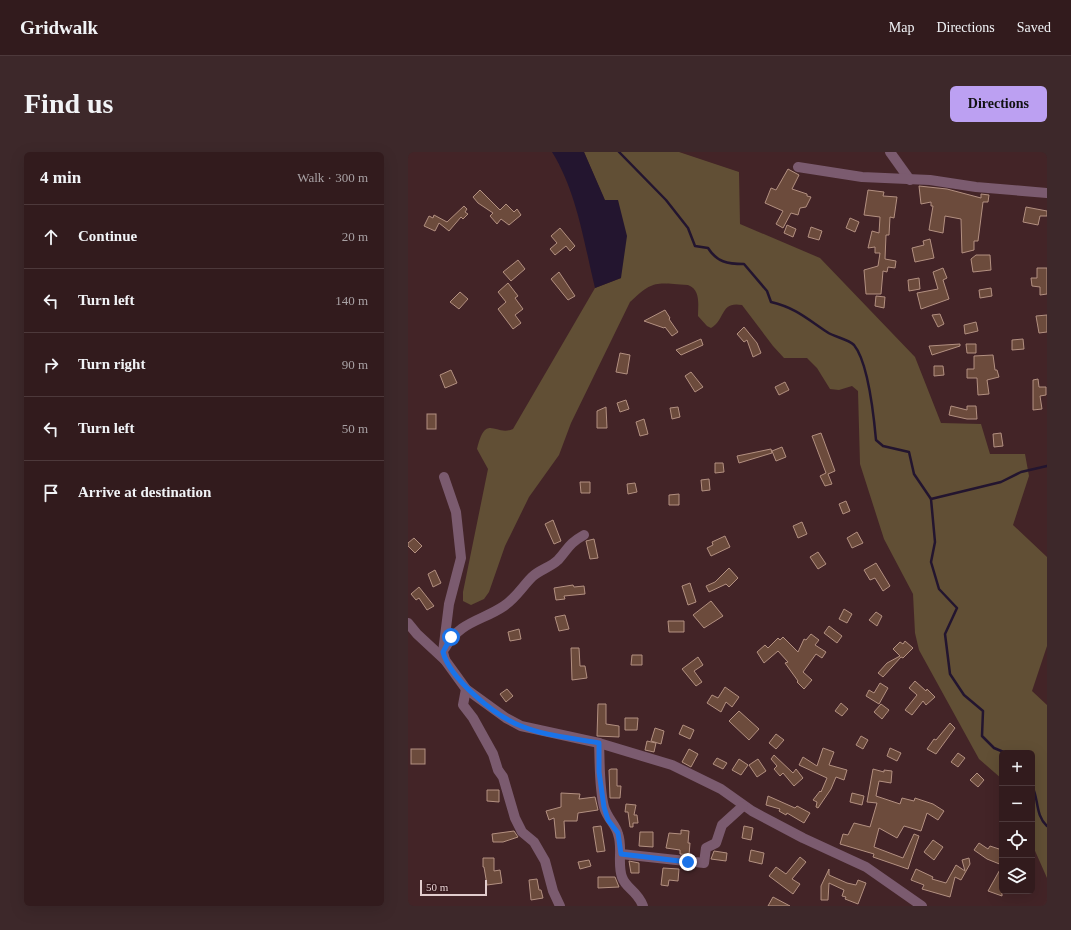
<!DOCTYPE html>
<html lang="en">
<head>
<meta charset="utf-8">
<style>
	:root { --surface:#321b1d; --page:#3d282a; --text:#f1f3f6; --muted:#a8a1a4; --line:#4d393b; --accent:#bca0f2 }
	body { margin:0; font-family:"Times New Roman",serif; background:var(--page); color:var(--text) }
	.controls { position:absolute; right:12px; bottom:12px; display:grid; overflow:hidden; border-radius:6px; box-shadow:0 4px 16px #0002 }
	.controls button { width:36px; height:36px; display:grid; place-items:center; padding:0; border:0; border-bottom:1px solid var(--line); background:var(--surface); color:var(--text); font:20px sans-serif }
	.scale { position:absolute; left:12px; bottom:10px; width:67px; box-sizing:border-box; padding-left:4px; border:2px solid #e2cdce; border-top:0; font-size:11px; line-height:14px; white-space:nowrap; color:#e2cdce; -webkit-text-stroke:3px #381a1e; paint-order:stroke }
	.stop { position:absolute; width:12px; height:12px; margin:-9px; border:3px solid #1a73e8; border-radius:50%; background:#fff }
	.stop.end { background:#1a73e8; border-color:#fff; box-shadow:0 1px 4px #0008 }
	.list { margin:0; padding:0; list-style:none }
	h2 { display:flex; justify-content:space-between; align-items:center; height:52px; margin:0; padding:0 16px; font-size:17px }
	h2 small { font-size:13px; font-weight:400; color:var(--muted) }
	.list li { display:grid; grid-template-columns:26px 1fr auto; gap:12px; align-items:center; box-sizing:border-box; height:64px; padding:0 16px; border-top:1px solid var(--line) }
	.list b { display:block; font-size:15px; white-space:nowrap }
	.list em { font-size:13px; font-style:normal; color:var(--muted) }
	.icon { flex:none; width:22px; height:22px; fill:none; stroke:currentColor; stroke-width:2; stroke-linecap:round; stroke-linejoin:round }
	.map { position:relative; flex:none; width:639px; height:754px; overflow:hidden; border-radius:6px }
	header { display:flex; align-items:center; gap:24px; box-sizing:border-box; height:56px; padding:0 20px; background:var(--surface); border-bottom:1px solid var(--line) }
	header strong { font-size:19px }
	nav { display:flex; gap:22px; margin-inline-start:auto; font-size:14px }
	.intro { display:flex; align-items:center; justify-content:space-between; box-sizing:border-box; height:96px; padding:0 24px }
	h1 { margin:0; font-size:28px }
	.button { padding:10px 18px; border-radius:6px; background:var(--accent); color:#111; font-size:14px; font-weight:700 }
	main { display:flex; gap:24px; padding:0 24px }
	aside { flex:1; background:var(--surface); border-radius:6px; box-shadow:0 4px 16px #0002 }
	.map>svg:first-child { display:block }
	.green { fill:#614f35 }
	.water { fill:#23152f }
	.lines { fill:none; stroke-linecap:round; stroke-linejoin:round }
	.stream { stroke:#23152f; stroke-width:2.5 }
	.building { fill:#6c4b3c; stroke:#b39081 }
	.minor { stroke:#7b5b6f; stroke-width:10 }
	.route { stroke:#1a73e8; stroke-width:5 }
</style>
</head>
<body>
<header>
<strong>Gridwalk</strong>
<nav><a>Map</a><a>Directions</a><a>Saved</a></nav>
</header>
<div class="intro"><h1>Find us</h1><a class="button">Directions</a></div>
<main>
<aside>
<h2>4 min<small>Walk · 300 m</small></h2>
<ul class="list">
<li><svg class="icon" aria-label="ahead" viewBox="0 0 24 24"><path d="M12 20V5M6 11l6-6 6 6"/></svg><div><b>Continue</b></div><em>20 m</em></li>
<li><svg class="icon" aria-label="left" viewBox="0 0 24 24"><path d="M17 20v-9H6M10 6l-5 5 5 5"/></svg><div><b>Turn left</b></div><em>140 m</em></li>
<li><svg class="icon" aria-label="right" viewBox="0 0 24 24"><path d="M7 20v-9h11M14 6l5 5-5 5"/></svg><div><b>Turn right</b></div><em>90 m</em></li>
<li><svg class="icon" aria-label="left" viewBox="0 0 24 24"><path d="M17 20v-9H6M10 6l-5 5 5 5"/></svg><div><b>Turn left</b></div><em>50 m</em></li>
<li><svg class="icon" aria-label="arrive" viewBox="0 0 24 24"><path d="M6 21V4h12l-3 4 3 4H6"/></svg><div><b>Arrive at destination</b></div></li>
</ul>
</aside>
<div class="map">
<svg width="639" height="754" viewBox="0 0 639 754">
	<rect width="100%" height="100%" fill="#432427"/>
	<path class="green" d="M176,0H271L331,20L332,72L412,106L507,205L533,271L573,272L582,302H617L621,324L605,373L639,405V494L624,539L639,553V726L624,692V601H594V627L571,607L511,498L507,481L505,442L476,387L452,312L450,239L444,234L431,238L422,237L409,216L399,206H376L365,194L334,153C312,149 318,167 303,176L299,174L290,164C290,153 293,138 280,133C248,131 246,127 222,150L163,271L151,303L121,345L97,394L81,440L76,447L63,453L55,449V440L80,317L69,297C78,260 87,285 105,277L187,136L213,126L210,48L197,49Z"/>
	<path class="water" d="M144,0H176L197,48H210L219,84L213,126L187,136C176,91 169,40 144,0Z"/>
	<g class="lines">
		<g class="stream">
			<path d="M211,0L258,48L280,76L287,94L300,96C309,110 319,112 336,112L359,139L363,150C388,156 398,166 419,180C426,185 440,187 446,193C460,210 466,266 468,288L475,294L501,300L506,322L523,347L527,390L523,410L531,437L549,456L537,482L542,522L556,543L575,559L574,584L586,596L598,601"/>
			<path d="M523,347L593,330L613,320L639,314"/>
			<path d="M624,634C631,647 627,663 639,674"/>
		</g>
	</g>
	<g class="building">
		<path d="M380,17L391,23L384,37L399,42V44L403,45L398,55L392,56L390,63L383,61L375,76L368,72L375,59L357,51L363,36L368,38Z"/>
		<path d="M511,34L539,37L573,46V42L581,43L580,50H575L570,89H566V98L554,101L553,67L537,64L535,81L521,78L525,54H523V50L513,52Z"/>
		<path d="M72,38L92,58L98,52L106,60L109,57L113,63L101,73L93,67L89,72L82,64L85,61L70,51L65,45Z"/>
		<path d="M460,38L476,40L475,44L489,45L486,66L482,65L481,83H478L477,107L488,109L487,116L480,115L479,120L475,119L473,142H458L456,118L470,114L472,101H467V95L460,96L464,79L471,81L472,65L456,63Z"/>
		<path d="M56,54L59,57L57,60L60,62L55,67L53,65L41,79L31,71L27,79L16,74L21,64L25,66L26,63L39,70Z"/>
		<path d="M618,55L639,59V64H632L630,73L615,70Z"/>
		<path d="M442,66L451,70L447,80L438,76Z"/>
		<path d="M379,73L388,77L385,85L376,81Z"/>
		<path d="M403,75L414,79L411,88L400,85Z"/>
		<path d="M152,76L167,94L162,99L158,94L147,103L142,97L149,91L143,84Z"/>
		<path d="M522,87L526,106L507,110L504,96L516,93L515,89Z"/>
		<path d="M568,103H582L583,118L565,120L563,107Z"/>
		<path d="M110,108L117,117L103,129L95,120Z"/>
		<path d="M535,116L539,126L535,128L541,147L513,157L509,141L530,137L525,120Z"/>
		<path d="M629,116H639V142L632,143V135L624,134L623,126H629Z"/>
		<path d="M151,120L167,144L160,148L143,127Z"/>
		<path d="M511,126L512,137L501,139L500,128Z"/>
		<path d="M100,131L110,144L107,146L115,157L107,163L113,171L105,177L90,157L98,150L90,140Z"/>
		<path d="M583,136L584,144L572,146L571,138Z"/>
		<path d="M52,140L60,147L51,157L42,150Z"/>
		<path d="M468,144L477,145L476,156L467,154Z"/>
		<path d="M257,158L262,166L261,167L270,180L264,184L257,175L256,176L236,169Z"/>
		<path d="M532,162L536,172L530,175L524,163Z"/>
		<path d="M639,163V180L631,181L628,164Z"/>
		<path d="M568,170L570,179L557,182L556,173Z"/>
		<path d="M336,175L349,191L353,201L345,205L339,188L336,190L329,182Z"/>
		<path d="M293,187L295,193L273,203L268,198Z"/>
		<path d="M615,187L616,197L604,198V188Z"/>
		<path d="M552,192V194L524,203L521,194Z"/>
		<path d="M558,192H568V201H559Z"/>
		<path d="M212,201L222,203L219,222L208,220Z"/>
		<path d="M585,203L587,218H589L591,225L579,228L581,242L570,243L569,226H559V217H566V204Z"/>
		<path d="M526,214H535L536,223L526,224Z"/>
		<path d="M43,218L49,231L37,236L32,223Z"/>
		<path d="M283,220L295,235L287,240L277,224Z"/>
		<path d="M630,227L631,235H638V243L632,244L634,257L625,258V228Z"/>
		<path d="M377,230L381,238L371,243L367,235Z"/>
		<path d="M218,248L221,257L212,260L209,251Z"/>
		<path d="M543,254L559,258V254H568L569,267H559L541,263Z"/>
		<path d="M198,255L199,276H189V259Z"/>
		<path d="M270,255L272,265L264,267L262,256Z"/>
		<rect x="19" y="262" width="9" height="15"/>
		<path d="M236,267L240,282L232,284L228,270Z"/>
		<path d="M413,281L427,319L420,322L424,332L417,334L412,324L418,321L404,284Z"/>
		<path d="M593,281L595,294L586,295L585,282Z"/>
		<path d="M374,295L378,305L368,309L364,299Z"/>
		<path d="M363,297L364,301L331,311L329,304Z"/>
		<path d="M307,311H315L316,320L307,321Z"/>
		<path d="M301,327L302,338L294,339L293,328Z"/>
		<path d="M172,330H182V341H173Z"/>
		<path d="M227,331L229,340L220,342L219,332Z"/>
		<path d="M271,342V353H261V343Z"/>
		<path d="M438,349L442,359L435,362L431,352Z"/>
		<path d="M145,368L153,389L146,392L137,372Z"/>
		<path d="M394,370L399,382L390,386L385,374Z"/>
		<path d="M449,380L455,391L444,396L439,386Z"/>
		<path d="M317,384L322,395L303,404L299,396L305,393L304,390Z"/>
		<path d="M6,386L14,394L7,401L0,394V391Z"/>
		<path d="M186,387L190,406L182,407L178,389Z"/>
		<path d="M410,400L418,412L410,417L402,405Z"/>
		<path d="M468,411L482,434L475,439L467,426L462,428L456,418Z"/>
		<path d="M321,416L330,426L321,435L318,432L301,440L298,434L307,430Z"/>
		<path d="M27,418L33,431L25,435L20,422Z"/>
		<path d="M282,431L288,450L280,453L274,434Z"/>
		<path d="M165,433L166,435L176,434L177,442L156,444L157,447L148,448L146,436Z"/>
		<path d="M11,435L26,454L19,458L11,446L8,448L3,442Z"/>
		<path d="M303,449L315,464L296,476L285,463Z"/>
		<path d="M436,457L444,462L439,471L431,467Z"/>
		<path d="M468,460L474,464L469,474L461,468Z"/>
		<path d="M157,463L161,477L151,479L147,465Z"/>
		<path d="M260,469H276V480H261Z"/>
		<path d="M421,474L434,484L429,491L416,481Z"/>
		<path d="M111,477L113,487L102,489L100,480Z"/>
		<path d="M403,482L411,488L407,493L418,500L414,506L408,502L395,520L404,528L396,537L389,530L390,529L377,511L380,510L370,499L356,511L349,500L357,493L360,496L370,486L372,488L375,485L390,500L396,487L398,488Z"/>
		<path d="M497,489L505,496L495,506L493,505L475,525L470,521L479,511L492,504L485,497L492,490L495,492Z"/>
		<path d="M163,496H171L172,514H177L179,526L164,528Z"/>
		<path d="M224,503H234V513H223Z"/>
		<path d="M290,505L295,513L286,519L294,530L288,534L274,517Z"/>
		<path d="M507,529L518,539L519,537L527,545L518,553L515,549L504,563L497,558L509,543L501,536Z"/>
		<path d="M472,531L480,536L471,552L458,544L461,538L466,541Z"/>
		<path d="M317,535L331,545L324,555L318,550L313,560L299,551L304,543L310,546Z"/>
		<path d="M99,537L105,544L98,550L92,542Z"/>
		<path d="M433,551L440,557L434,564L427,559Z"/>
		<path d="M190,552H198V572L211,574V585L189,584Z"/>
		<path d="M473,552L481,558L474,567L466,560Z"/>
		<path d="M331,559L351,577L341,588L321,569Z"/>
		<path d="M217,566H230L229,578H217Z"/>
		<path d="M542,571L547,576L528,602L519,597L526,587L528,588Z"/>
		<path d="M275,573L286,578L282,587L271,582Z"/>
		<path d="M247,576L256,579L253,592L243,589Z"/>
		<path d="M368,582L376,588L368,597L361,591Z"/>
		<path d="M453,584L460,588L455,597L448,593Z"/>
		<path d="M239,589L248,591L246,600L237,598Z"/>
		<path d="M415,596L426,600L421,613L439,618L436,628L428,625L423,637L410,656L408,655L409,650L405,648L412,639L413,640L419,626L391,613L395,605L409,614Z"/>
		<path d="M482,596L493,601L489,609L479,604Z"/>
		<rect x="3" y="597" width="14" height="15"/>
		<path d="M281,597L290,602L283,615L274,610Z"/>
		<path d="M550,601L557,606L550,615L543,610Z"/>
		<path d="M366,603L385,621L388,617L395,626L386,634L375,621L372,624L366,617L369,614L363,607Z"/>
		<path d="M309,606L319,611L315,617L305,612Z"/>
		<path d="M331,607L340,613L333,623L324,618Z"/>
		<path d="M350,607L358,619L349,625L341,613Z"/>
		<path d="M203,617H209V634H213L212,646H202L201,618Z"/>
		<path d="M465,617L476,620V618L484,619L483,631L471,629L468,644L492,652L494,646L506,649L507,646L525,652L536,659L530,668L519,661L513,679L496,674L489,686L471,676L466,695L495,706L506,682L511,684L500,717L465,705L466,702L432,692L435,682L440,683L446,671L462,675L469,651L459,650Z"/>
		<path d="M569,621L576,628L570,635L562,628Z"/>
		<path d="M79,638H91V650L79,649Z"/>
		<path d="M153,641L172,642L171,647L187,645L190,658L170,661L169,669H156L157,686H148L146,666L141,668L138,659L153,655Z"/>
		<path d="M444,641L456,644L454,653L442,650Z"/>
		<path d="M360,644L387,656L389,654L402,661L396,671L379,661L378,663L371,659L372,657L358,653Z"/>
		<path d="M218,652L228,653L226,663H229L230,671H225V675H222L220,660H217Z"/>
		<path d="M193,674L197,699L189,700L185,675Z"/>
		<path d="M336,674L345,676L343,688L334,686Z"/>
		<path d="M273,678L281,679L280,691H282L281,703L272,702V698L258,696L261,681L273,682Z"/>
		<path d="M106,679L110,685L95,690H85L84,682Z"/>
		<path d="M232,680H245V695L231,694Z"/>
		<path d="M525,688L535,695L526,708L516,700Z"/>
		<path d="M571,691L580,697L582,694L594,698V713L579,707L566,698Z"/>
		<path d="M343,698L356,701L354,712L341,709Z"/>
		<path d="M306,699L319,701L318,709L303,707Z"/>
		<path d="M392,705L398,710L384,727L392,732L385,742L361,724L368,715L378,722Z"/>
		<path d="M75,706H86V719L92,718L94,731L79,733L76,715H75Z"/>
		<path d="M561,706L562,712L553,728L547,725L542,745L514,737L516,733L503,728L508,717L525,725L524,727L538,731L548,713L557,719L554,708Z"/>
		<path d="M181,708L183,714L172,717L170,710Z"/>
		<path d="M221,709L231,711V721H223Z"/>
		<path d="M594,714V744L580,739Z"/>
		<path d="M255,716L271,717L270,729L261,728L260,734L253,733Z"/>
		<path d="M421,717V723L439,731L448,733L450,728L458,731L450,752L437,747L438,745L434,744L436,738L421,731L420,748H413V734Z"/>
		<path d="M190,725H207L211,735L190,736Z"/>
		<path d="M129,727L131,738H133L135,746L123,748L121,728Z"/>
		<path d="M365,745L382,754H360Z"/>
	</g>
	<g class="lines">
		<g class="minor">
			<path d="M482,0L502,28"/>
			<path d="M390,15L454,25L522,28L568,35L639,41"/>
			<path d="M36,325L48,360L53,406L41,452L35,500L37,508"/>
			<path d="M0,471L9,482L37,508L58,537L98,566L113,574L191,591L264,613L313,637L344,659L395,686L458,715L514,754"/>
			<path d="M37,496C52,469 74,469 96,454C108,446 114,435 124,425C131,418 143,415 150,408C161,396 160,392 176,383"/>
			<path d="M58,537L55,553L65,566L85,602L90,618L95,625L107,666L114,680L126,690L137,709L145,739L152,754"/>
			<path d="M191,591C192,612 191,635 196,655C199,666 208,673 210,682C215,696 209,711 214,725C218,737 229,738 235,754"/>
			<path d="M213,702L296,711L298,696L308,691L314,673L335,654"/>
		</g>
	</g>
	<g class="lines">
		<path class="route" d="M43,485L35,500C42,527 87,564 113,574C137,584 166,586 191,591V620L196,655L200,668L210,681L213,702L280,710"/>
	</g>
</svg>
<div class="controls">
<button>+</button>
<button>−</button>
<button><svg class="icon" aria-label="locate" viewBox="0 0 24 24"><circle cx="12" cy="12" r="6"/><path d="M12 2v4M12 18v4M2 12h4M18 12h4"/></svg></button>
<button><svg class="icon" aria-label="layers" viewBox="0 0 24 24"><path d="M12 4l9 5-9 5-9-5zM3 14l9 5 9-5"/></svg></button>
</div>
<div class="scale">50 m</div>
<div class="stop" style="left:43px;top:485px"></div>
<div class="stop end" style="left:280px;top:710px"></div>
</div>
</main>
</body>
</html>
